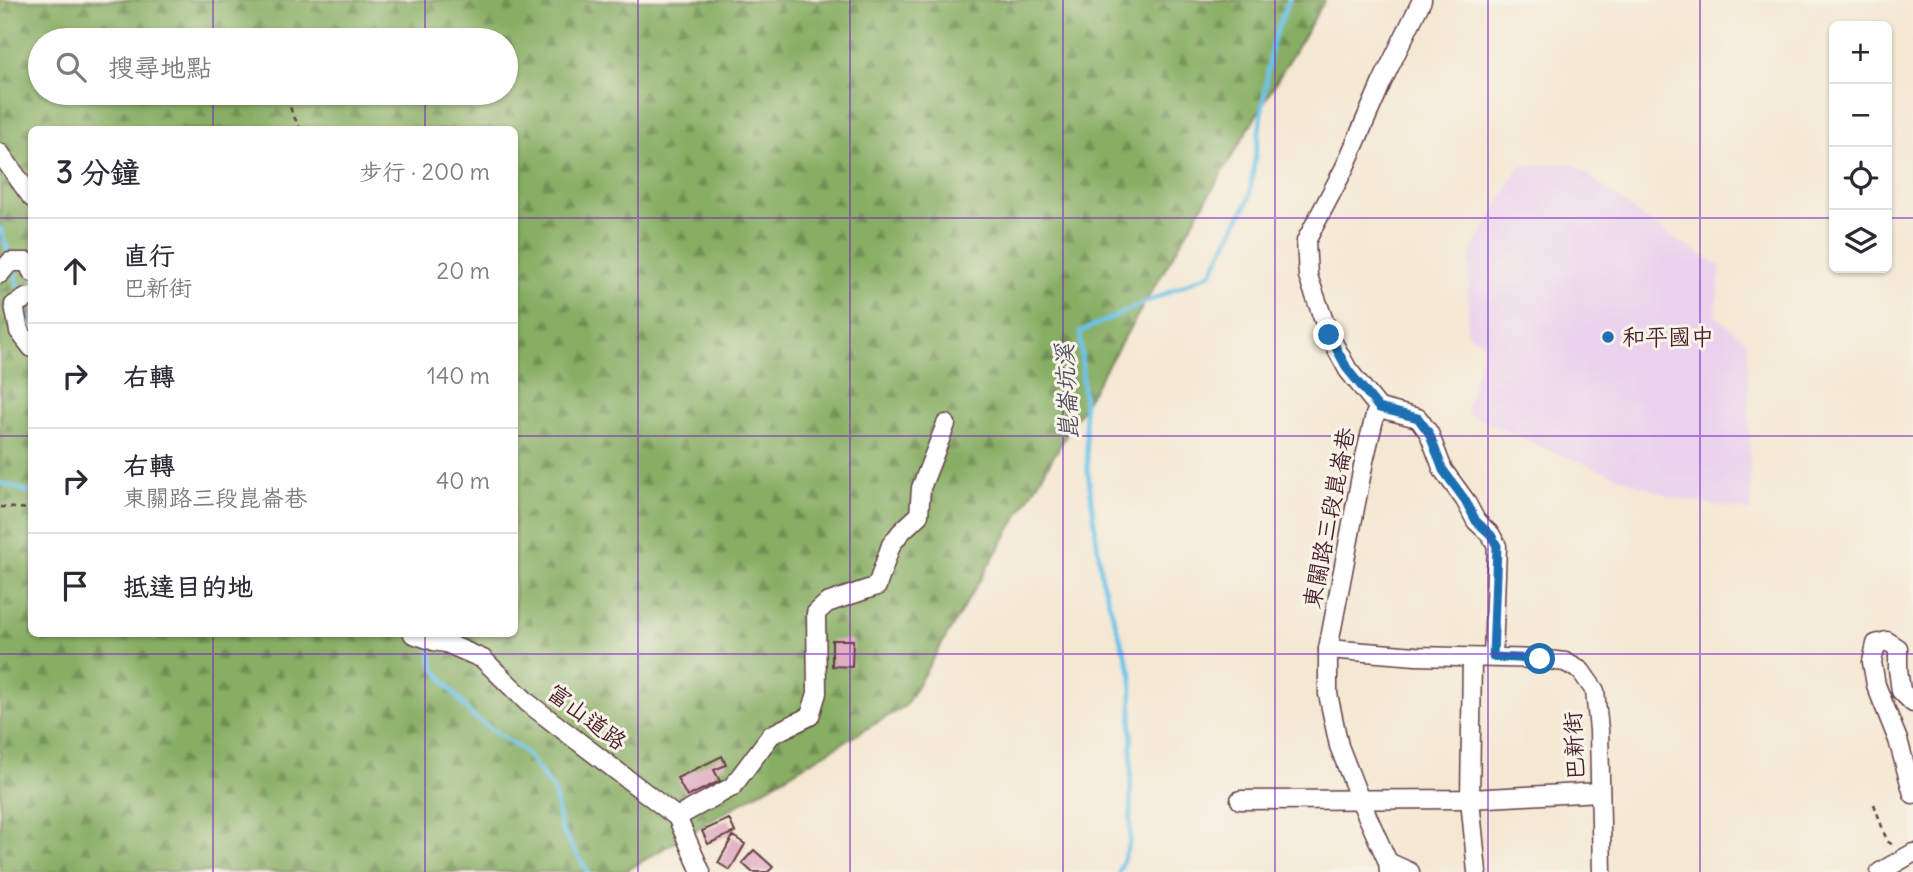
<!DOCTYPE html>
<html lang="zh-TW">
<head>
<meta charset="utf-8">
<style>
	:root { --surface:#fff; --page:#f2f2f3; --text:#2b2b33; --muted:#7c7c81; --line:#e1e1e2 }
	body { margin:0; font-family:Delius,"LXGW WenKai TC",sans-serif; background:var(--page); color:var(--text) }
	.controls { position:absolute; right:21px; top:21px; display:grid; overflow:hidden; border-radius:10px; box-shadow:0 2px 5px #0004 }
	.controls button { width:63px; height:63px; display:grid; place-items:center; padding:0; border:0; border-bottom:2px solid var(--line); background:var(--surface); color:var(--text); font:35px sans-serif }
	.stop { position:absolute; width:21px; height:21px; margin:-16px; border:5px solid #1f6fb2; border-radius:50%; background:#fff }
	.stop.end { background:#1f6fb2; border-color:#fff; box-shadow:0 2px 7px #0008 }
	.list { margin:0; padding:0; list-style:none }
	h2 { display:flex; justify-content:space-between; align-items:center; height:91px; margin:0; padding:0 28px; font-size:30px }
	h2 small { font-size:23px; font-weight:400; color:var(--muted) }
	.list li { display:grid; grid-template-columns:46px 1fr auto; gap:21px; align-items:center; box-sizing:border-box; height:105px; padding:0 28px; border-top:2px solid var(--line) }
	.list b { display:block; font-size:26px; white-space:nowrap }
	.list p { margin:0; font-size:23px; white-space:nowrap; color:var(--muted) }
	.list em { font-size:23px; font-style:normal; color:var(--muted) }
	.icon { flex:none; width:38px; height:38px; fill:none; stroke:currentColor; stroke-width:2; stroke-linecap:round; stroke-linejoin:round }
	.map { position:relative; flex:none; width:1913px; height:872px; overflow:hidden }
	.search { position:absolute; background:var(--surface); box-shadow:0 2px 5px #0004; left:28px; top:28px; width:490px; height:77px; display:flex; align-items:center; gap:18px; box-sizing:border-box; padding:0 24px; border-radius:38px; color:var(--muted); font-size:26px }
	.panel { position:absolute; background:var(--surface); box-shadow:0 2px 5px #0004; left:28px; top:126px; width:490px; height:511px; border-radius:10px }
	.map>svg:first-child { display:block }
	.built { fill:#ead1ed }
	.forest { fill:url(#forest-firs); stroke:#686648; stroke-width:2; fill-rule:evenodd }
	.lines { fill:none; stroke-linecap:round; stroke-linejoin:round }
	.stream { stroke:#6cc3e9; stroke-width:4.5 }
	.building { fill:#dea8be }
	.minor-casing { stroke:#643d44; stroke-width:21 }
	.path { stroke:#643d44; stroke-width:2.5; stroke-dasharray:5 5; stroke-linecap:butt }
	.minor { stroke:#fff; stroke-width:18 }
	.route { stroke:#1f6fb2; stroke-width:9 }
	.grid { fill:none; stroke:#7b2cbf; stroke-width:2; stroke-opacity:0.55 }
	.poi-dot { fill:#1f6fb2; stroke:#f7f3e8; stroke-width:2.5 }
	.labels { text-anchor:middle; stroke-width:6; stroke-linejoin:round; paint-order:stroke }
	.poi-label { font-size:23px; fill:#4a1f2b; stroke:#f7f3e8; text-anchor:start }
	.street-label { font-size:23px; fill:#4a1f2b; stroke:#f7f3e8 }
	.water-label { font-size:24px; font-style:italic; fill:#545064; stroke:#f7f3e8 }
</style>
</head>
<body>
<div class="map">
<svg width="1913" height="872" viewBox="0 0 1913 872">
	<defs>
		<pattern id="forest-firs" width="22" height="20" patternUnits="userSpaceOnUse" patternTransform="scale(1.75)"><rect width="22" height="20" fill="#87ae64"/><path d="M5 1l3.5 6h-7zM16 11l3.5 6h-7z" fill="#708d53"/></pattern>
	</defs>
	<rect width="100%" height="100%" fill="#f7f3e8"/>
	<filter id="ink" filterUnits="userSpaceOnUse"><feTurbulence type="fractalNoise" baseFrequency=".0143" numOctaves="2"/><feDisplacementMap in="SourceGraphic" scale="14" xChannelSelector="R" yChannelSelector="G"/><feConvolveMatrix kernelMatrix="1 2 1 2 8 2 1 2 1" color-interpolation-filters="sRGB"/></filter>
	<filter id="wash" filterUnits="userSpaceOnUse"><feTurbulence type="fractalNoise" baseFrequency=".00686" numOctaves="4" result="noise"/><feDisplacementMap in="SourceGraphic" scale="28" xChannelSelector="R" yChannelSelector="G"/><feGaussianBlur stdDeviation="1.57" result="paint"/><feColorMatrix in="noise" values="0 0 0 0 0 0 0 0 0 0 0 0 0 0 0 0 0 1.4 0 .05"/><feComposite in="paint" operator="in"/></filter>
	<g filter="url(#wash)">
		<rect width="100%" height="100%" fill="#f4e8d3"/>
		<path class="built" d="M1574,164L1643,218L1721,267L1715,316L1747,341L1751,511L1677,499L1549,450L1466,413L1484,343L1467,333L1470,254L1520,166Z"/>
		<path class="forest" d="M0,0H1325L905,706L624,872H0ZM40,40H506V93H40ZM32,130H514V634H32Z"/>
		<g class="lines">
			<g class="stream">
				<path d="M0,228L8,251"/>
				<path d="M15,274L19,287"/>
				<path d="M26,313L32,332"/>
				<path d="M0,483L32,493"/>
				<path d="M429,645L434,668L472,716L525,752L554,791L561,829L588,872"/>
				<path d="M1119,872L1130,841L1132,676L1102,580L1088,473L1080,332L1211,273L1249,199L1272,43L1289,0"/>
			</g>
		</g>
		<g id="blocks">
			<g class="building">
				<path d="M832,640H853L852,667L832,666Z"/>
				<path d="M722,756L726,765L714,770L720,781L687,797L677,778Z"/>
				<path d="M729,819L735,832L708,844L702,831Z"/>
				<path d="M733,836L745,844L730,870L718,863Z"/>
				<path d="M754,850L773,867L768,872H752L742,863Z"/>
			</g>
		</g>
	</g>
	<g filter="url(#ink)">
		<use href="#blocks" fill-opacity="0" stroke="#643d44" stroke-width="2"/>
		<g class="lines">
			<defs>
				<g id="minor">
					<path d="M0,153L32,198"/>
					<path d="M0,274L10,262H27L32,272"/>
					<path d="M32,297L26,298L14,305L19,331L32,348"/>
					<path d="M1379,408L1375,415L1364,461L1328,649V694L1339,746L1360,800L1388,862L1389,872"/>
					<path d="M1379,408L1348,370L1329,335L1308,276L1306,241L1344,169L1382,82L1422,0"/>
					<path d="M1379,408L1418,418L1429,433L1443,470L1465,500L1476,521L1491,535L1497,546L1493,657"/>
					<path d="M413,634L434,641L446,643L483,659L528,703L677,817L701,872"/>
					<path d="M1328,649L1416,656L1540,659L1565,662L1581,671L1595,691L1599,730L1602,872"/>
					<path d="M1472,658L1470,799L1477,872"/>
					<path d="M1913,703L1901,691L1898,669V648L1887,641L1876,644L1872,662L1876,685L1898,740L1913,794"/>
					<path d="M1240,800L1470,799L1600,792"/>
					<path d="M677,817L732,787L771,735L810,716L817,693L816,613L827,603L877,586L891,545L901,532L919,515L921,488L946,424"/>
					<path d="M1388,862L1410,872"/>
					<path d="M1880,872L1913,853"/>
				</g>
			</defs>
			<use href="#minor" class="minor-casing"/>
			<g class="path">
				<path d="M301,130L292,113L289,103L302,101"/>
				<path d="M0,507L32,509"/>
				<path d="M1874,804L1887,841L1893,845"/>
			</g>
			<use href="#minor" class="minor"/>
		</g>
	</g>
	<g class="lines" filter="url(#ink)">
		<path class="route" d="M1329,335L1348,370L1379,408L1418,418L1429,433L1443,470L1465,500L1476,521L1491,535L1497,546L1493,657L1540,659"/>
	</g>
	<path class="grid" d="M213,0V40M425,0V40M638,0V872M850,0V872M1063,0V872M1275,0V872M1488,0V872M1700,0V872M213,93V130M425,93V130M0,218H32M514,218H1834M1887,218H1913M0,436H32M514,436H1913M213,634V872M425,634V872M0,654H1913"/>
	<circle class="poi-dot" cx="1608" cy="337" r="7"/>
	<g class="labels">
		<g class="poi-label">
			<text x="1622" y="345">和平國中</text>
		</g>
		<g class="street-label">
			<text transform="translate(1329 518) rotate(-79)" y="8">東關路三段崑崙巷</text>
			<text transform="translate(587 717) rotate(37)" y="8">富山道路</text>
			<text transform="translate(1574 746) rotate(-93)" y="8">巴新街</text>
		</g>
		<g class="water-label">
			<text transform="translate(1067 392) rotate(-93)" y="8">崑崙坑溪</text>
		</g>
	</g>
</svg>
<div class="controls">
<button>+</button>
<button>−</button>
<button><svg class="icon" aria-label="locate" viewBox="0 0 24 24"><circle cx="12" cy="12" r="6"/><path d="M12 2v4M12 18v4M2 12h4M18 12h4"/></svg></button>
<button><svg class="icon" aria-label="layers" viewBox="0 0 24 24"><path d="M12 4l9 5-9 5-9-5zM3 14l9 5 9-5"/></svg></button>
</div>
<div class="stop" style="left:1540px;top:659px"></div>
<div class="stop end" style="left:1329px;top:335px"></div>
<div class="search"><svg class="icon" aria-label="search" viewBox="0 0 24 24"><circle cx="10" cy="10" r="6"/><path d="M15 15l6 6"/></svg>搜尋地點</div>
<section class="panel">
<h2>3 分鐘<small>步行 · 200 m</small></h2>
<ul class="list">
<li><svg class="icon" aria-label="ahead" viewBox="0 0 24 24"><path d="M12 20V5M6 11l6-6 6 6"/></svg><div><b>直行</b><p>巴新街</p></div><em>20 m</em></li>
<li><svg class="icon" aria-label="right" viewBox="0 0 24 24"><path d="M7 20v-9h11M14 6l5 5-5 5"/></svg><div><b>右轉</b></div><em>140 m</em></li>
<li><svg class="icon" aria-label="right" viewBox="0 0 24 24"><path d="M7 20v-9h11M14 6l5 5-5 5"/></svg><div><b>右轉</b><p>東關路三段崑崙巷</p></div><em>40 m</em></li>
<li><svg class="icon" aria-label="arrive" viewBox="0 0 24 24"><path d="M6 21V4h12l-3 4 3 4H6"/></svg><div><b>抵達目的地</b></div></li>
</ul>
</section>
</div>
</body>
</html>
